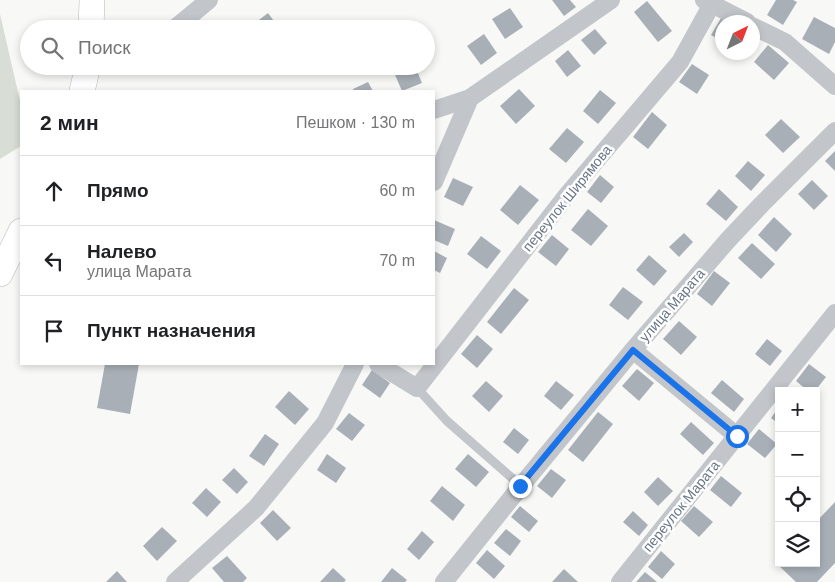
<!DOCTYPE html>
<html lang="ru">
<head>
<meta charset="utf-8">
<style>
	:root { --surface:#fff; --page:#f6f6f6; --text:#202124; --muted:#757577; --line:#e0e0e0 }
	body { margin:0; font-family:Arial,sans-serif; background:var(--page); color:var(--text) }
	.controls { position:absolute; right:15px; bottom:15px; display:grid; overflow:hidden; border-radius:0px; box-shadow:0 2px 8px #0003 }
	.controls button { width:45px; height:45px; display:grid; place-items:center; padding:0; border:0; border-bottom:1px solid var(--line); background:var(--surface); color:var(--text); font:25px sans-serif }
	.compass { position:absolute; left:715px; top:15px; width:45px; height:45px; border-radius:50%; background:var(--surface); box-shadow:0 2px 8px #0003; rotate:42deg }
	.stop { position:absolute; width:15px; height:15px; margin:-11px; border:4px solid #1a73e8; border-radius:50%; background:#fff }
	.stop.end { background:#1a73e8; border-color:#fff; box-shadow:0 1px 5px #0008 }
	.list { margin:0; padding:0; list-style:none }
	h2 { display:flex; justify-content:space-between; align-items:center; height:65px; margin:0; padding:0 20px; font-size:21px }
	h2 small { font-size:16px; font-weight:400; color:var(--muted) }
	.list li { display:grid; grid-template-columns:32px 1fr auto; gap:15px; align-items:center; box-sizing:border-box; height:70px; padding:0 20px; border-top:1px solid var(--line) }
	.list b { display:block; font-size:19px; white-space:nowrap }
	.list p { margin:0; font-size:16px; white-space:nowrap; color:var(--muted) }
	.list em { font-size:16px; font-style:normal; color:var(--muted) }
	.icon { flex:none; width:28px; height:28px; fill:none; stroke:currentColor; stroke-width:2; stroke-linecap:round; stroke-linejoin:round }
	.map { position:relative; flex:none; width:835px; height:582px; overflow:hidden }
	.search { position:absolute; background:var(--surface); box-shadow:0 2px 8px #0003; left:20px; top:20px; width:415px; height:55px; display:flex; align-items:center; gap:12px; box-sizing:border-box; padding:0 18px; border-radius:28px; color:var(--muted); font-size:19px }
	.panel { position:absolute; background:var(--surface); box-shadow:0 2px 8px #0003; left:20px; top:90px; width:415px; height:275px; border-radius:0px }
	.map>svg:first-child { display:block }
	.green { fill:#d8ddd6 }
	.building { fill:#a8afb6 }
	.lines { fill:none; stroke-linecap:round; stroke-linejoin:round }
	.secondary-casing { stroke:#b4b9be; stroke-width:26 }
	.lane { stroke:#c2c5c9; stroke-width:9 }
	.street { stroke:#c2c5c9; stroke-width:18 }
	.secondary { stroke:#fff; stroke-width:25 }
	.route { stroke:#1a73e8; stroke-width:6 }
	.labels { text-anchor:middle; stroke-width:5; stroke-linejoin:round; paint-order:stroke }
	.street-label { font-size:14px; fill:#697686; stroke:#fff }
</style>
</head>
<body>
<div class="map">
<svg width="835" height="582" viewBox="0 0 835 582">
	<rect width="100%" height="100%" fill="#f8f9f6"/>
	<path class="green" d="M0,14L21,105V146L0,159Z"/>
	<g class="building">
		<path d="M552,0H570L576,7L564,16Z"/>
		<path d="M776,0H793L797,2L783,25L767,15Z"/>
		<path d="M647,1L672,31L658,42L634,12Z"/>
		<path d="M510,8L523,27L505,39L492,19Z"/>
		<path d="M268,13L280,29H247Z"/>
		<path d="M814,17L835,28V42L829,54L802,39Z"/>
		<path d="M721,18L729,22H722V41L711,35Z"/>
		<path d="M595,29L607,43L594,55L581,40Z"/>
		<path d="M484,34L497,53L481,65L467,46Z"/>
		<path d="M768,45L789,63L774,80L754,62Z"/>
		<path d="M568,50L581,66L567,77L555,61Z"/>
		<path d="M692,64L709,75L697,94L679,82Z"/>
		<path d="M395,66H415L422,83L402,91L392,68Z"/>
		<path d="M368,82L373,91H354L353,89Z"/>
		<path d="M519,89L535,106L516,124L500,106Z"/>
		<path d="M600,90L616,103L598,124L583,111Z"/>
		<path d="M652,112L667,125L648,149L633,137Z"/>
		<path d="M781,119L800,137L783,153L765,135Z"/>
		<path d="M567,128L584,142L566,163L549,149Z"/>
		<path d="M835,151V171L825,161Z"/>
		<path d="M748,161L765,175L751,191L735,176Z"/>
		<path d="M600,175L614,187L601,203L587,192Z"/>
		<path d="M453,178L473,187L463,206L444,197Z"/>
		<path d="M812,180L828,196L814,210L798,194Z"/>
		<path d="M520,185L539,200L518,225L500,210Z"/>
		<path d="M719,189L738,207L726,221L706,204Z"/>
		<path d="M588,209L608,226L591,246L571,230Z"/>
		<path d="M774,217L792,234L776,252L758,235Z"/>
		<path d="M434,220L455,229L448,246L434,240Z"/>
		<path d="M684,233L693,242L679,257L669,247Z"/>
		<path d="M552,235L569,249L556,266L538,252Z"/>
		<path d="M481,236L501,251L487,269L467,254Z"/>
		<path d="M752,243L775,264L761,279L738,258Z"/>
		<path d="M434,251L447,258L440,273L434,270Z"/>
		<path d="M649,255L667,271L654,286L636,270Z"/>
		<path d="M714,271L730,283L712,306L697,294Z"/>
		<path d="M623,287L643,302L628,320L609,305Z"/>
		<path d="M514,288L529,300L501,334L487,322Z"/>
		<path d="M679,321L697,337L681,355L663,339Z"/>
		<path d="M477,335L493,349L477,368L461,354Z"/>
		<path d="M767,339L782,351L770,366L755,354Z"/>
		<path d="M105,364H139L130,414L97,408Z"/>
		<path d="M809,364L826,377L815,391H808L796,381Z"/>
		<path d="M637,369L654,383L639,401L622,386Z"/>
		<path d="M372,370L390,383L380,398L362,385Z"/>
		<path d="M722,380L744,399L734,412L711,393Z"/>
		<path d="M486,381L503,396L489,412L472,396Z"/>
		<path d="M556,381L574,395L561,410L544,396Z"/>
		<path d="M289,391L309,409L295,425L275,407Z"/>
		<path d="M779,407V424L771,418Z"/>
		<path d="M598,412L613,424L583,462L568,450Z"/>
		<path d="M349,413L365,425L352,441L336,429Z"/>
		<path d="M691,422L714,443L703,455L680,434Z"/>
		<path d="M514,428L529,440L518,454L503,442Z"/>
		<path d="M759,429L777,444L765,458L747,444Z"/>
		<path d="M265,434L279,444L264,466L249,456Z"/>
		<path d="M327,454L346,468L336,483L317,470Z"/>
		<path d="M468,454L489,472L476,487L455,469Z"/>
		<path d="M234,468L248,482L237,494L222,480Z"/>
		<path d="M551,469L566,480L552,498L537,486Z"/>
		<path d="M721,476L742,493L731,507L710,490Z"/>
		<path d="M658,477L673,491L658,506L644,492Z"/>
		<path d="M442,486L465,505L453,521L430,501Z"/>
		<path d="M206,488L221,502L207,517L192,503Z"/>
		<path d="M835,502V563L817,582H796L776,563H816V522Z"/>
		<path d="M520,506L538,521L529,532L511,517Z"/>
		<path d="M694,506L713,522L699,537L681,521Z"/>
		<path d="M273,510L291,528L277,541L260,523Z"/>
		<path d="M633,511L648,525L639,536L623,522Z"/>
		<path d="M162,527L177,541L157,561L143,546Z"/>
		<path d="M506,529L521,541L510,556L494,543Z"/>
		<path d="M422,531L434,542L419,560L407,549Z"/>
		<path d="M487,550L505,566L494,579L476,563Z"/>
		<path d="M661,551L675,564L662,579L648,567Z"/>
		<path d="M227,556L247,578L243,582H224L212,568Z"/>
		<path d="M333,568L346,580L344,582H320Z"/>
		<path d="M392,568L407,580L405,582H381Z"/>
		<path d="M564,569L578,582H552Z"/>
		<path d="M117,571L127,582H106Z"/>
		<path d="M645,572L657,582H636Z"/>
	</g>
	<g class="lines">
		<defs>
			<g id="secondary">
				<path d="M91,29L92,0"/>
				<path d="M82,91L88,66"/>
				<path d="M0,274L21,231"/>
			</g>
		</defs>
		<use href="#secondary" class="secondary-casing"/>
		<path class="lane" d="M417,388L447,421L521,486"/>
		<g class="street">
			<path d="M704,0L747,22"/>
			<path d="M752,26L785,42L835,86"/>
			<path d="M174,29L209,0"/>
			<path d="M434,110L470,98L611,0"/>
			<path d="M434,182L470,98"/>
			<path d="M633,350L737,436"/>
			<path d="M378,364L417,388L567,195L680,62L712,4"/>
			<path d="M175,582L256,508L325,423L355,364"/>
			<path d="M444,582L521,486L633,350L728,240L761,205L835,131"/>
			<path d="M620,582L835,313"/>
		</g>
		<use href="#secondary" class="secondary"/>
	</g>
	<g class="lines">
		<path class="route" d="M520,486L633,350L737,436"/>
	</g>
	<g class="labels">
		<g class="street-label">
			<text transform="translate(567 198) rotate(-51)" y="5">переулок Ширямова</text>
			<text transform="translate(672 305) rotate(-49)" y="5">улица Марата</text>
			<text transform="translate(681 506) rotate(-51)" y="5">переулок Марата</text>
		</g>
	</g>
</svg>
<div class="controls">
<button>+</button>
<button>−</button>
<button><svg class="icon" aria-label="locate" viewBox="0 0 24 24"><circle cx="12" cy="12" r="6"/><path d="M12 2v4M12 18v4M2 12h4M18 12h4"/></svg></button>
<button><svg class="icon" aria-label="layers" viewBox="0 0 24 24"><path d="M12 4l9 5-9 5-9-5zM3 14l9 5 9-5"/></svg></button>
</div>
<svg class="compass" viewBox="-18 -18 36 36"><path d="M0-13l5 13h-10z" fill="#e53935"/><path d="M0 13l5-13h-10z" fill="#757577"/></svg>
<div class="stop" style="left:737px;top:436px"></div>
<div class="stop end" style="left:520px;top:486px"></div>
<div class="search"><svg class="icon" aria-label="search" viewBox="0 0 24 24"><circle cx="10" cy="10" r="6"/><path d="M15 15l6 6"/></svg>Поиск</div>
<section class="panel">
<h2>2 мин<small>Пешком · 130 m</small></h2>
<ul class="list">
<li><svg class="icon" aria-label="ahead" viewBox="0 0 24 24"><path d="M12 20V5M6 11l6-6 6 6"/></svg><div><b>Прямо</b></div><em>60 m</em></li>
<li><svg class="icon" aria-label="left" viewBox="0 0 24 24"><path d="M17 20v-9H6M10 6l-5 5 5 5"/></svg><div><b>Налево</b><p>улица Марата</p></div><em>70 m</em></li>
<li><svg class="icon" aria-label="arrive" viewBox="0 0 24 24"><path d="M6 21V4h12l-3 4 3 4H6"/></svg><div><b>Пункт назначения</b></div></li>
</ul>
</section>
</div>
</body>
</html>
